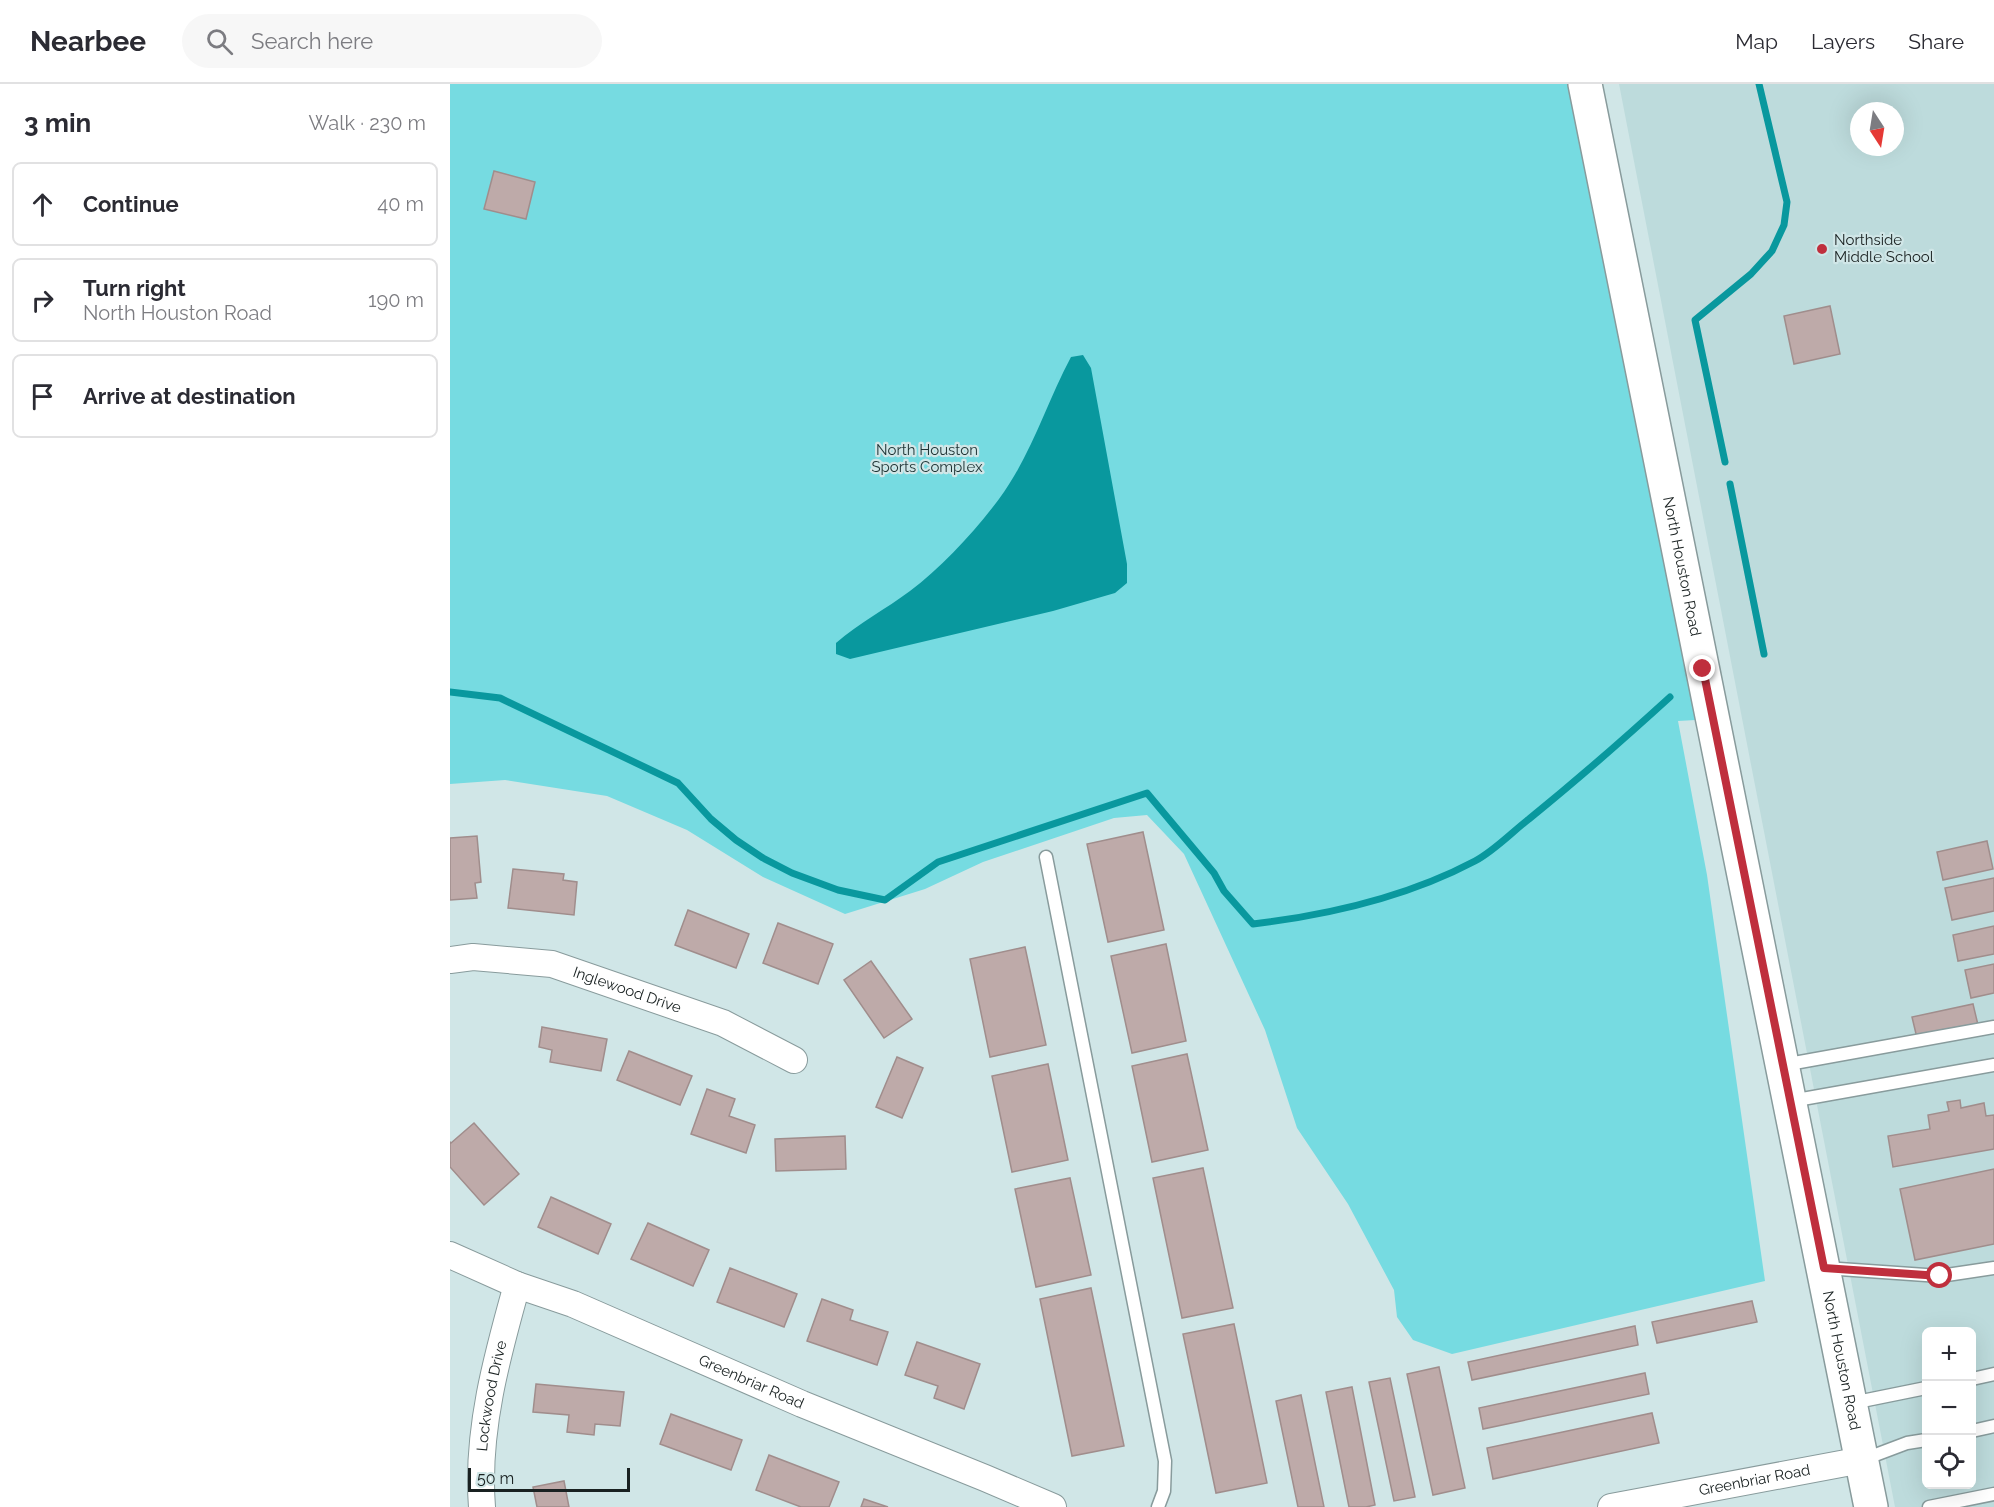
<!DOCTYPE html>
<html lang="en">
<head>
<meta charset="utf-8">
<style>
	:root { --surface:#fff; --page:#f7f7f7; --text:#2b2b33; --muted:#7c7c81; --line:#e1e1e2 }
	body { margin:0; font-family:Raleway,sans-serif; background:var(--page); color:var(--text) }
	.controls { position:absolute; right:18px; bottom:18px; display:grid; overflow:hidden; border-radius:9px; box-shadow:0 6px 24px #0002 }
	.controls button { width:54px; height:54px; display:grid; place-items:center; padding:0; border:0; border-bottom:2px solid var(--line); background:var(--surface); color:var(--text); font:30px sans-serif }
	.compass { position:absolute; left:1400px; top:18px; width:54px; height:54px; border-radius:50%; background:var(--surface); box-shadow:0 6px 24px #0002; rotate:168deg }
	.scale { position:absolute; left:18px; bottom:15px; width:162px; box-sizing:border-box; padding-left:6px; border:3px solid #192121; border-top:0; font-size:16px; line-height:21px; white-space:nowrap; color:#192121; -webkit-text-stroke:4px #d0e6e7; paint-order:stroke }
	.stop { position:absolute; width:18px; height:18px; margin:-14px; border:4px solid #bf2f3d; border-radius:50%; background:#fff }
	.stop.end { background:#bf2f3d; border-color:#fff; box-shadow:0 2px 6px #0008 }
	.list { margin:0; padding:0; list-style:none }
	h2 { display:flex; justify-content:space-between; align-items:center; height:78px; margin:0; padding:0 24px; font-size:26px }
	h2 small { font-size:20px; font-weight:400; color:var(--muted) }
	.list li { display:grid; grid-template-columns:39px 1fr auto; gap:18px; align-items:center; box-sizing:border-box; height:84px; margin:0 12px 12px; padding:0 12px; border:2px solid var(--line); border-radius:9px }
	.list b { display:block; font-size:22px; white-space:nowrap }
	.list p { margin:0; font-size:20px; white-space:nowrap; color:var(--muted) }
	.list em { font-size:20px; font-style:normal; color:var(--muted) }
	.icon { flex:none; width:33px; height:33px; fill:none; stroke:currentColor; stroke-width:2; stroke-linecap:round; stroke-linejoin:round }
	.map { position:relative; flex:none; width:1544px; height:1423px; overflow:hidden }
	header { display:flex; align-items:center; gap:36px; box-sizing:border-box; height:84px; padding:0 30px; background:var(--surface); border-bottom:2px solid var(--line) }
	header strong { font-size:28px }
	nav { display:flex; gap:33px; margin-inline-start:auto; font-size:21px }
	.search { width:420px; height:54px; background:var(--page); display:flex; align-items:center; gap:15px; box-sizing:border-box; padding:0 21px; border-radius:33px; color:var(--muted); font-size:22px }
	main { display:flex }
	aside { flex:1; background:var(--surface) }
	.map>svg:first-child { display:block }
	.built { fill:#bddbdc; fill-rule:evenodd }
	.green { fill:#76dbe1 }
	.water { fill:#09989e }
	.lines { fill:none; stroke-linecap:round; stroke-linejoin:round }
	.stream { stroke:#09989e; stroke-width:7 }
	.building { fill:#beaaa9; stroke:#a08d8c; stroke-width:1.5 }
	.lane-casing { stroke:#889b9c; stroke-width:15 }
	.street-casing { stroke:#889b9c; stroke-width:28 }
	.secondary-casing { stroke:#889b9c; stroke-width:36 }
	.lane { stroke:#fff; stroke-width:12 }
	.street { stroke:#fff; stroke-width:26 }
	.secondary { stroke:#fff; stroke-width:33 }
	.route { stroke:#bf2f3d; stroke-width:8 }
	.poi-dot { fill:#bf2f3d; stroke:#d0e6e7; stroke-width:2 }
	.labels { text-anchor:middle; stroke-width:4.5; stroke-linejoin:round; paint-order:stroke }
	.poi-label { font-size:15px; fill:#192121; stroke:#d0e6e7; text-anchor:start }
	.park-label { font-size:15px; fill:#1d3233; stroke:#d0e6e7 }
	.street-label { font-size:15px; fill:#192121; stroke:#d0e6e7 }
</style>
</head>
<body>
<header>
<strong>Nearbee</strong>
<div class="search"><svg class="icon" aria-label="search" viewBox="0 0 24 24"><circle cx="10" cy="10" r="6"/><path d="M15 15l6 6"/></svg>Search here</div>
<nav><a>Map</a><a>Layers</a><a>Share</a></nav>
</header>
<main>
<aside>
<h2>3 min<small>Walk · 230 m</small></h2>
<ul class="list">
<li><svg class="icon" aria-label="ahead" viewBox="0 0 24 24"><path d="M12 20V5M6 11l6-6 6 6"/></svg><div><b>Continue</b></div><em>40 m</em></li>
<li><svg class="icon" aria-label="right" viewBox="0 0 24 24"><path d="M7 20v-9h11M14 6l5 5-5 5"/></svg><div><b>Turn right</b><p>North Houston Road</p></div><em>190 m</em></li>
<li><svg class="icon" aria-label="arrive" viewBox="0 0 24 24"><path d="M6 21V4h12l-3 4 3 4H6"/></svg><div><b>Arrive at destination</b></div></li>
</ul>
</aside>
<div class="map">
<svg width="1544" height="1423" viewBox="0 0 1544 1423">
	<rect width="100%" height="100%" fill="#d0e6e7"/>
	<path class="built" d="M1169,0H1544V1423H1445ZM1409,27H1445V63H1409ZM1476,1248H1522V1400H1476Z"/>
	<path class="green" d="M0,0H1135L1263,635L1228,637L1257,791L1315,1197L1002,1270L963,1256L947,1233L944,1206L898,1120L847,1044L815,946L734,770L697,731L664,734L533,778L475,805L395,830L313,793L237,746L157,712L55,696L0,700Z"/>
	<path class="water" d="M633,271L641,284L677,480V499L665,509L603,527L400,575L386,570V559C409,539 436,525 460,507C492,483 525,447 549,415C581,372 596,320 621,273Z"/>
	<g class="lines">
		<g class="stream">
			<path d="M1275,378L1245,236L1301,190L1322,167L1334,141L1337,118L1309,0"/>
			<path d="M1280,400L1314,570"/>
			<path d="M0,608L50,614L228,699L261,735L286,756L313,774L342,789L388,806L435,816L488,778L697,709L764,789L774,807L803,840C879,831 957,813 1025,777C1044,767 1062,748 1079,735C1127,696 1174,655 1220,613"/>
		</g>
	</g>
	<g class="building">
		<path d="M44,87L85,98L76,135L34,125Z"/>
		<path d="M1380,222L1390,270L1344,280L1334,232Z"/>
		<path d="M693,748L714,846L658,858L637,760Z"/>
		<path d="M27,752L31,798L25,799L27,814L0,816V754Z"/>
		<path d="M1537,757L1543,785L1493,796L1487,768Z"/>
		<path d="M63,785L114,790L113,796L127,798L124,831L58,824Z"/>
		<path d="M1544,794V827L1502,836L1495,804Z"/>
		<path d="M238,826L299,850L286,884L225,861Z"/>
		<path d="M328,839L383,860L368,900L313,879Z"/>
		<path d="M1544,842V870L1508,877L1503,851Z"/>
		<path d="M716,860L736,957L682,969L661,872Z"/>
		<path d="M575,863L596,961L540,973L520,875Z"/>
		<path d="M421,877L462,935L434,954L394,896Z"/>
		<path d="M1544,880V909L1521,914L1515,886Z"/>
		<path d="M1523,920L1528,941L1467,954L1462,933Z"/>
		<path d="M92,943L157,955L151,987L100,978L102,966L89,963Z"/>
		<path d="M179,967L242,992L230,1021L167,996Z"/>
		<path d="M737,970L758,1066L702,1078L682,982Z"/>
		<path d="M447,973L473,984L452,1034L426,1023Z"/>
		<path d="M598,980L618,1076L562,1088L542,992Z"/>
		<path d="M257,1005L285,1015L279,1032L305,1041L296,1069L241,1050Z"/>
		<path d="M1510,1016L1511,1024L1534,1019L1536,1032L1544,1031V1065L1443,1083L1438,1052L1480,1045L1478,1031L1499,1027L1497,1018Z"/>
		<path d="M24,1039L69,1090L34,1121L0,1083V1058L1,1059Z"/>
		<path d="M395,1052L396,1085L326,1087L325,1055Z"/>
		<path d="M753,1084L783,1224L732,1234L703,1094Z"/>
		<path d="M1544,1085V1160L1465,1176L1450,1105Z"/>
		<path d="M620,1094L641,1191L586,1203L565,1105Z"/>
		<path d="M101,1113L161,1140L148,1170L88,1143Z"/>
		<path d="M198,1139L259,1166L243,1202L181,1175Z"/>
		<path d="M280,1184L347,1210L334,1243L267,1218Z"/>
		<path d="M641,1204L674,1362L622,1372L590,1215Z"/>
		<path d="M372,1215L403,1226L400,1236L438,1248L427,1281L357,1257Z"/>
		<path d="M1302,1217L1307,1238L1207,1259L1202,1238Z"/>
		<path d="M784,1240L817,1399L766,1409L733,1250Z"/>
		<path d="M1185,1242L1188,1261L1022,1296L1018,1278Z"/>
		<path d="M467,1258L530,1280L514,1325L484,1314L488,1302L455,1291Z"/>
		<path d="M989,1283L1015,1404L983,1411L957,1290Z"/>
		<path d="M1195,1289L1199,1310L1033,1345L1029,1324Z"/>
		<path d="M940,1294L965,1413L944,1417L919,1298Z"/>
		<path d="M86,1300L174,1308L170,1342L145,1340L144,1351L117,1348L119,1331L83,1328Z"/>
		<path d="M902,1303L925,1421L916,1423H899L876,1308Z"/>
		<path d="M851,1311L874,1423H848L826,1317Z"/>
		<path d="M1202,1329L1209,1359L1043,1395L1037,1364Z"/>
		<path d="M221,1330L292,1356L281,1386L210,1360Z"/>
		<path d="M319,1371L389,1398L379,1423H351L306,1406Z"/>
		<path d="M114,1397L119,1423H87L83,1403Z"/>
		<path d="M414,1415L438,1423H411Z"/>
	</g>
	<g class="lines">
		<defs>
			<g id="lane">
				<path d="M596,773L715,1377L714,1407L708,1423"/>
				<path d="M1333,981L1544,943"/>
				<path d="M1341,1017L1544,981"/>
				<path d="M1375,1184L1490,1192L1544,1184"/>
				<path d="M1522,1295L1544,1290"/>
				<path d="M1402,1319L1476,1304"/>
				<path d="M1522,1347L1544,1342"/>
				<path d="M1412,1376L1457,1359L1476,1356"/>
				<path d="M1479,1423L1544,1410"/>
			</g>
			<g id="street">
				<path id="s1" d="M0,876L23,873L102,880L273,939L344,976"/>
				<path id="s2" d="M0,1171L67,1201L123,1220L352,1320L535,1394L603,1423"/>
				<path id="s3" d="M32,1423C26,1348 47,1272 67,1201"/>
				<path id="s4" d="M1161,1423L1412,1376"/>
			</g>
			<g id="secondary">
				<path id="s5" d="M1135,0L1421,1423"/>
			</g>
		</defs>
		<use href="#lane" class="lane-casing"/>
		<use href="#street" class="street-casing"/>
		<use href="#secondary" class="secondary-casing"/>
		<use href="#lane" class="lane"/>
		<use href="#street" class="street"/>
		<use href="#secondary" class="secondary"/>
	</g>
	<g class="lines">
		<path class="route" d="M1253,585L1374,1184L1490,1192"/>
	</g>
	<circle class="poi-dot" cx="1372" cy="165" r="6"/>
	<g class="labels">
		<g class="poi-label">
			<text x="1384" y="161">Northside<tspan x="1384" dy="17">Middle School</tspan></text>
		</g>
		<g class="park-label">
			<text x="477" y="371">North Houston<tspan x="477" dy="17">Sports Complex</tspan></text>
		</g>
		<g class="street-label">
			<text dy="5" stroke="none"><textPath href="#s5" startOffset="492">North Houston Road</textPath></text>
			<text dy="5" stroke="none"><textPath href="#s1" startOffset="182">Inglewood Drive</textPath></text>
			<text dy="5" stroke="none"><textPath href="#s5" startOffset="1302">North Houston Road</textPath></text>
			<text dy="5" stroke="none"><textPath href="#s2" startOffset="327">Greenbriar Road</textPath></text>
			<text dy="5" stroke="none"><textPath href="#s3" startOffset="112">Lockwood Drive</textPath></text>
			<text dy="5" stroke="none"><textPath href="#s4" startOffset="146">Greenbriar Road</textPath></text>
		</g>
	</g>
</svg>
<div class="controls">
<button>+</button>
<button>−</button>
<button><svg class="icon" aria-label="locate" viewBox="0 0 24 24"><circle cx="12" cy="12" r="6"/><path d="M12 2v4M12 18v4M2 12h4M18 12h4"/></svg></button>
</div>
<svg class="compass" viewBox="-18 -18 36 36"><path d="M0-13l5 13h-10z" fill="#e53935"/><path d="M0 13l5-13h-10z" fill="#7c7c81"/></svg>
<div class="scale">50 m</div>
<div class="stop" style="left:1490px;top:1192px"></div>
<div class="stop end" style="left:1253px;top:585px"></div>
</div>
</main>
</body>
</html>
